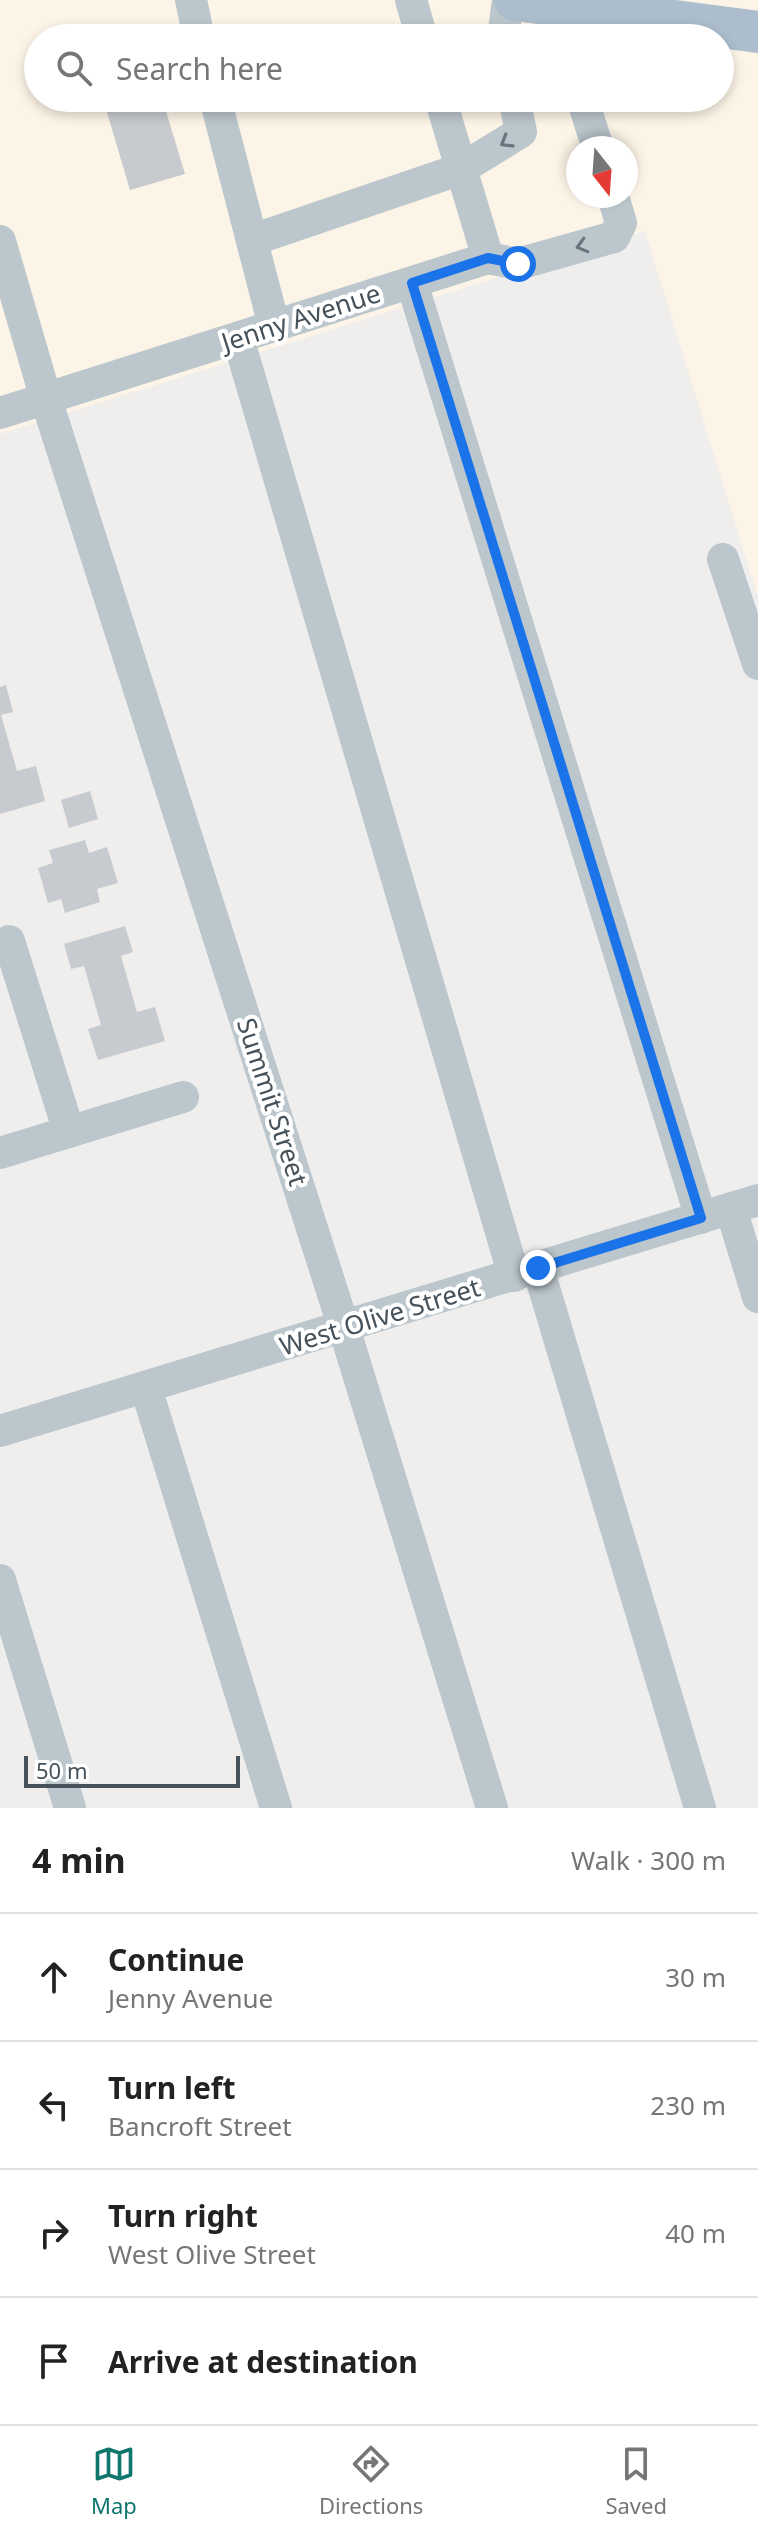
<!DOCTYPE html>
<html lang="en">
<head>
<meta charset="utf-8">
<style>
	:root { --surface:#fff; --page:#f2f2f2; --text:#222; --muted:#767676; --line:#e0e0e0; --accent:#0f766e }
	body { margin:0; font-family:"Noto Sans",sans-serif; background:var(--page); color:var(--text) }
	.compass { position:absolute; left:566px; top:136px; width:72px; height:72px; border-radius:50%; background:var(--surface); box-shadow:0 4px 12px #0003; rotate:163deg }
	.scale { position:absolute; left:24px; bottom:20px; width:216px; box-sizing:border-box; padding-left:8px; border:4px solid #45525b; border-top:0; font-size:22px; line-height:28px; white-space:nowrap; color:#45525b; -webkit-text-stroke:6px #fff; paint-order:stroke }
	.stop { position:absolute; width:24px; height:24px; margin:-18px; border:6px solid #1a73e8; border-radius:50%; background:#fff }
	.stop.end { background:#1a73e8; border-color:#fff; box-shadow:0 2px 8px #0008 }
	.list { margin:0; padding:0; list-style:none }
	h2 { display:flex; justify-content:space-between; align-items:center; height:104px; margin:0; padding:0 32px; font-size:34px }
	h2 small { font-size:26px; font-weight:400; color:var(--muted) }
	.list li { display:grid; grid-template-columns:52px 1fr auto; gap:24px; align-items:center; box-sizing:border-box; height:128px; padding:0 32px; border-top:2px solid var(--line) }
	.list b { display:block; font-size:30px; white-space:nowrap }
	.list p { margin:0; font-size:26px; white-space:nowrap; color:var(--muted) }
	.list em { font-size:26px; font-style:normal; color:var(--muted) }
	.icon { flex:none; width:44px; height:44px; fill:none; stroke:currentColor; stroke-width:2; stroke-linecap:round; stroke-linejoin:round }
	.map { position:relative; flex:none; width:758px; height:1808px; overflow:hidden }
	.search { position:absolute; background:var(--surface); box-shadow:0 4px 12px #0003; left:24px; right:24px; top:24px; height:88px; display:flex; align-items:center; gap:20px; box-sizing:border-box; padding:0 28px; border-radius:44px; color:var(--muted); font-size:30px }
	.sheet { height:616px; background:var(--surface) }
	nav { display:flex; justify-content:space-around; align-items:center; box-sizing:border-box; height:112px; border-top:2px solid var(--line); background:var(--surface); font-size:22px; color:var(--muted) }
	nav a { display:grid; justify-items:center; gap:4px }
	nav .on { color:var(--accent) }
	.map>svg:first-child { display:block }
	.commercial { fill:#fcf4e6; fill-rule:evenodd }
	.building { fill:#c7cbd0 }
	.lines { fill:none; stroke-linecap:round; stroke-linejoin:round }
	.minor { stroke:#bbc6cd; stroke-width:32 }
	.major { stroke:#acbecd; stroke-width:42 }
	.oneway { stroke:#68757d }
	.route { stroke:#1a73e8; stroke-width:10 }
	.labels { text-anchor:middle; stroke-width:8; stroke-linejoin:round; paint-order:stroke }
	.street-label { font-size:26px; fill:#45525b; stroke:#fff }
</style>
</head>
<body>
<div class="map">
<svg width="758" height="1808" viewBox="0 0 758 1808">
	<rect width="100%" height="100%" fill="#f0eded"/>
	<path class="commercial" d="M0,0H758V597L645,231L0,434ZM38,38H720V98H38ZM578,148H626V196H578Z"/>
	<g class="building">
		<path d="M142,98H162L185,174L130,190L106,109Z"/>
		<path d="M6,685L13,712L1,715L17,771L36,766L45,801L0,814V687Z"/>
		<path d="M90,791L98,819L69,828L61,800Z"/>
		<path d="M85,840L89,853L107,847L118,883L97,889L100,902L65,913L61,899L48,903L38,868L53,863L49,850Z"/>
		<path d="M125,926L133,952L121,956L137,1012L155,1007L165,1041L98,1060L88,1029L101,1025L84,966L71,969L64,944Z"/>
	</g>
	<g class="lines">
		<g class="minor">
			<path d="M191,0L199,38"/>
			<path d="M411,0L422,38"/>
			<path d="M503,38L508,0"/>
			<path d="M566,38L569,7"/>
			<path d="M215,98L274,326"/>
			<path d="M582,98L598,148"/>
			<path d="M252,240L461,169L521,132L514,98"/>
			<path d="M0,241L46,399L344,1328L492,1808"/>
			<path d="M488,258L518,264L614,237L621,223L613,196"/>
			<path d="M412,283L701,1218"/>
			<path d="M238,338L514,1276"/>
			<path d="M0,413L488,258L440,98"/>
			<path d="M723,559L758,664"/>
			<path d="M9,941L69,1132"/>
			<path d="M0,1153L183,1097"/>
			<path d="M731,1209L758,1297"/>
			<path d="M538,1268L700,1808"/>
			<path d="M146,1388L276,1808"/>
			<path d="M0,1431L758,1200"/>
			<path d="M0,1580L70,1808"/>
		</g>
		<path class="major" d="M515,0L758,32"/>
	</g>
	<defs><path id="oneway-chevron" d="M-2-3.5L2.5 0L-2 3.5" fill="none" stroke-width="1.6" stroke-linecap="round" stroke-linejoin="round" transform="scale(2)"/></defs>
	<g class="oneway">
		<use href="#oneway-chevron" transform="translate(506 142) rotate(149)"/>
		<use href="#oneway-chevron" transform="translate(582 246) rotate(164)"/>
	</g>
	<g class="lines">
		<path class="route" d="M518,264L488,258L412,283L701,1218L538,1268"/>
	</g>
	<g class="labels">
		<g class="street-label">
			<text transform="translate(301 318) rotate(-18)" y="9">Jenny Avenue</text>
			<text transform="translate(272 1102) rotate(72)" y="9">Summit Street</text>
			<text transform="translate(380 1317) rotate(-17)" y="9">West Olive Street</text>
		</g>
	</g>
</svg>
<svg class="compass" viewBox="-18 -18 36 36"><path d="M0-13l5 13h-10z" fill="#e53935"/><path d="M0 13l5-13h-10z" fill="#767676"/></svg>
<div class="scale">50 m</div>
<div class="stop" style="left:518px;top:264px"></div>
<div class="stop end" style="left:538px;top:1268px"></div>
<div class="search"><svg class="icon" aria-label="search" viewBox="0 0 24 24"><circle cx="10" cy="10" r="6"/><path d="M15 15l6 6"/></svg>Search here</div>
</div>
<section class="sheet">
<h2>4 min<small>Walk · 300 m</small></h2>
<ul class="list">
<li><svg class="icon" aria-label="ahead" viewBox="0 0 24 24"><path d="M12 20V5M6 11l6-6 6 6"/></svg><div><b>Continue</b><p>Jenny Avenue</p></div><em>30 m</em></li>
<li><svg class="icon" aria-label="left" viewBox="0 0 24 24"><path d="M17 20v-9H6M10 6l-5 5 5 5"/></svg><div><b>Turn left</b><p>Bancroft Street</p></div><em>230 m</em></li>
<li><svg class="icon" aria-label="right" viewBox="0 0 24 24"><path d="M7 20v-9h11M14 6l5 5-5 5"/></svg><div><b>Turn right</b><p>West Olive Street</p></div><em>40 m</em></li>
<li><svg class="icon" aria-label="arrive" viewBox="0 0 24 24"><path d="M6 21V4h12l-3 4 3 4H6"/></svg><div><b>Arrive at destination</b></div></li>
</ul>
</section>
<nav>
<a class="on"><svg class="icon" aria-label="map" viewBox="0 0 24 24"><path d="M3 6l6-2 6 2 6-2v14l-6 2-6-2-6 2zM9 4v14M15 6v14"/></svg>Map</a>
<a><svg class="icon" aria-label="directions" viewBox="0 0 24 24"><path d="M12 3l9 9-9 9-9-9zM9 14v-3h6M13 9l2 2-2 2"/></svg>Directions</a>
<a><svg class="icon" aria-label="saved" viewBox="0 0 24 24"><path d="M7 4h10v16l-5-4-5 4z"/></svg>Saved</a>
</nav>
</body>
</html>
